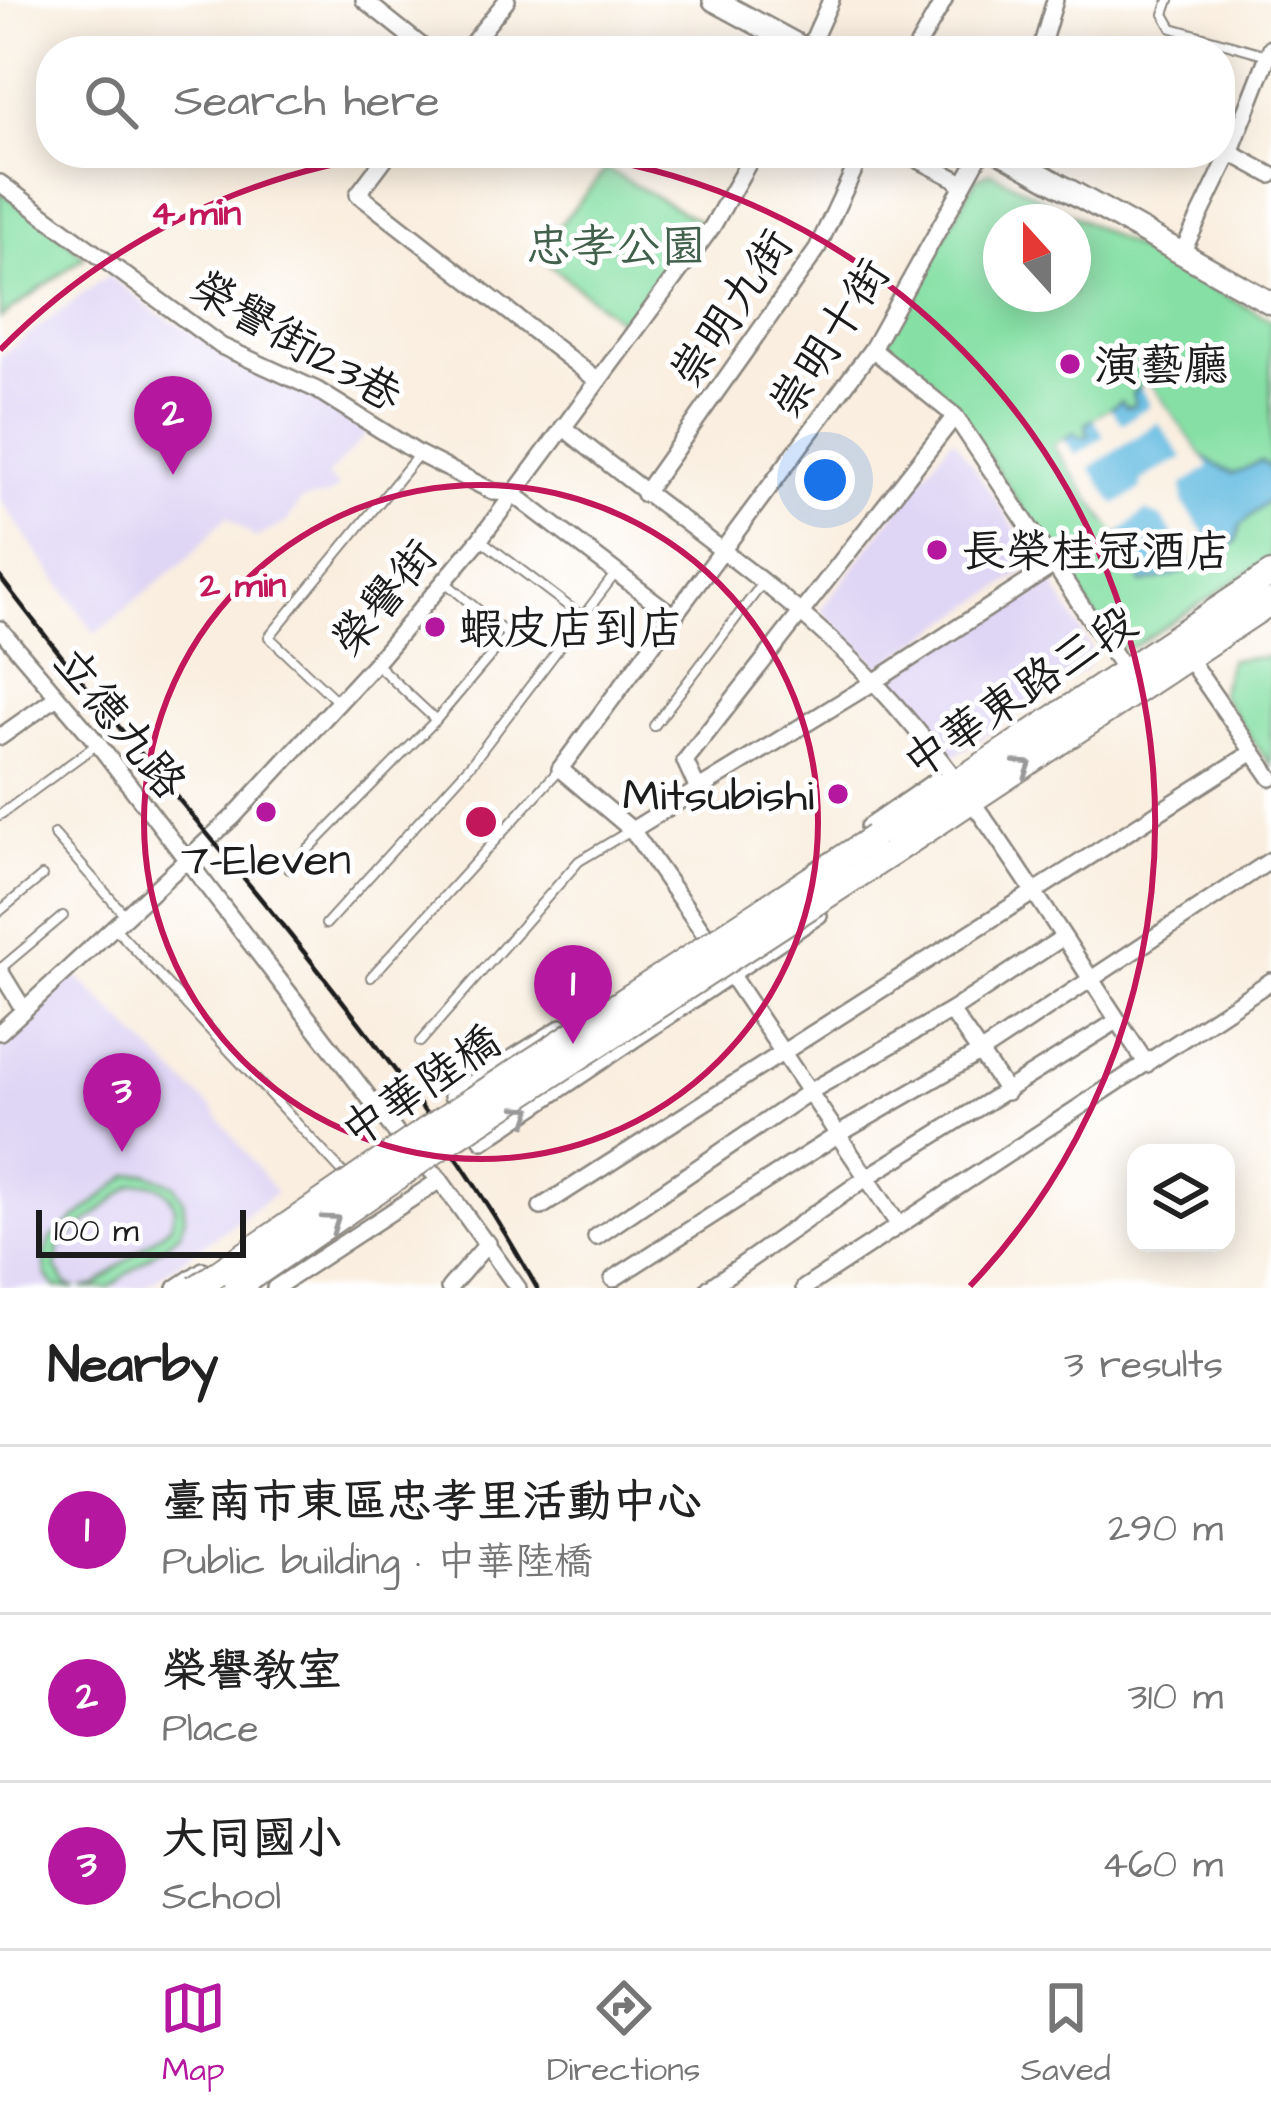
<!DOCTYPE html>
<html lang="en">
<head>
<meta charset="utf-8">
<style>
	:root { --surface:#fff; --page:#f6f6f6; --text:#222; --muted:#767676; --line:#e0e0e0; --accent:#b5179e }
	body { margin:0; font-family:"Architects Daughter","LXGW WenKai TC",sans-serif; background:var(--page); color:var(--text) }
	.controls { position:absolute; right:36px; bottom:36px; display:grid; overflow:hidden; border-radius:24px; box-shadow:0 6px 30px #0003 }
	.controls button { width:108px; height:108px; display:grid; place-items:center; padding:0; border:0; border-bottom:3px solid var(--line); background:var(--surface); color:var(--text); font:60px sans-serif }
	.compass { position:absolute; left:983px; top:204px; width:108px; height:108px; border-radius:50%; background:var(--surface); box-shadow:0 6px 30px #0003; rotate:339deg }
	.scale { position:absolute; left:36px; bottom:30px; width:210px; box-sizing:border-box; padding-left:12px; border:6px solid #1c1c1c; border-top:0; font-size:33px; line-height:42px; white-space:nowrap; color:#1c1c1c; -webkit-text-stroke:9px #fff; paint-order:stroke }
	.you { position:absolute; left:825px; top:480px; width:42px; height:42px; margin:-30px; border:9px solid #fff; border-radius:50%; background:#1a73e8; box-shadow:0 0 0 18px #1a73e833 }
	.badge { display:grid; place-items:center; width:78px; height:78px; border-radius:50%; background:var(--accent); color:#fff; font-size:39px; font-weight:700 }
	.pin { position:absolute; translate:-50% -99px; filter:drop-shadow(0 3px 6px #0008) }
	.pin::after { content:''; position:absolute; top:63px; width:42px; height:36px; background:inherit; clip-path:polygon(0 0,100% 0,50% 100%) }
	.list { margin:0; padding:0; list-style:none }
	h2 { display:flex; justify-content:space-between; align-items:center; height:156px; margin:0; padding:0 48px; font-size:51px }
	h2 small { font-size:39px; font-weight:400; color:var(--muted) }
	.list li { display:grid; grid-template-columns:78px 1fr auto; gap:36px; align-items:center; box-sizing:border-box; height:168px; padding:0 48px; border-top:3px solid var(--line) }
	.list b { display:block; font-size:45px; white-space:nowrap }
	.list p { margin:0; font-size:39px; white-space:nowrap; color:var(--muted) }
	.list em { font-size:39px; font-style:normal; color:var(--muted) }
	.icon { flex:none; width:66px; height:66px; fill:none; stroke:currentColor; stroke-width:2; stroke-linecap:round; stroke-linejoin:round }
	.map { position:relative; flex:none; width:1271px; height:1288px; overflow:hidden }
	.search { position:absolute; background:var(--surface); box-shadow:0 6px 30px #0003; left:36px; right:36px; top:36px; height:132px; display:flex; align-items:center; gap:30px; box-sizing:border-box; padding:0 42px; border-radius:48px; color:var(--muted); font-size:45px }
	.sheet { height:660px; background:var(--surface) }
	nav { display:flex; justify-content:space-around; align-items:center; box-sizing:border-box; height:168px; border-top:3px solid var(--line); background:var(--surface); font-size:33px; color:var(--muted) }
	nav a { display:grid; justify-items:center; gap:6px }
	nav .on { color:var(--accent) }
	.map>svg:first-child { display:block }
	.built { fill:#dfd5f5 }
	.green { fill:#86e0a5; stroke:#517e60; stroke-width:3; fill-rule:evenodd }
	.water { fill:#64bbe1; stroke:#406c7e; stroke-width:3 }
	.pier { fill:#f9eedf; fill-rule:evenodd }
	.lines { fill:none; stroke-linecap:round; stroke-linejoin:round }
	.lane-casing { stroke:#8a857e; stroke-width:12 }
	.street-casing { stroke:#8a857e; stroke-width:20 }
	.secondary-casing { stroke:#8a857e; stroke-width:26 }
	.primary-casing { stroke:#8a857e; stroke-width:28 }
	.lane { stroke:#fff; stroke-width:8 }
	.street { stroke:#fff; stroke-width:15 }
	.secondary { stroke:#fff; stroke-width:21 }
	.primary { stroke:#fff; stroke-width:24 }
	.rail { stroke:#1c1c1c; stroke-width:4.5 }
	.primary-bridge-casing { stroke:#8a857e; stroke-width:28; stroke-linecap:butt }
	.primary-bridge { stroke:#fff; stroke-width:24 }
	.oneway { stroke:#999 }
	.ring { fill:none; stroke:#c2185b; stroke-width:6 }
	.poi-dot { fill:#b5179e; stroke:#fff; stroke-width:4.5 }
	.labels { text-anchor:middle; stroke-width:10; stroke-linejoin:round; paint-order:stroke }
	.park-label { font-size:45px; fill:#41614c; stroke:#fff }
	.street-label { font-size:45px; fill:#1c1c1c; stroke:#fff }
	.poi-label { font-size:45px; fill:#1c1c1c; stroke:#fff; text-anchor:start }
	.centre { fill:#c2185b; stroke:#fff; stroke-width:6 }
	.ring-label { font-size:36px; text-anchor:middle; font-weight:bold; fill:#c2185b; stroke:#fff; stroke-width:10; stroke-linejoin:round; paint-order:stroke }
</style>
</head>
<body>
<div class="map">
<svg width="1271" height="1288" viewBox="0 0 1271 1288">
	<rect width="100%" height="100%" fill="#fff"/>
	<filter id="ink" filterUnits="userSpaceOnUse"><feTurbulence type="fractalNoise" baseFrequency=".00833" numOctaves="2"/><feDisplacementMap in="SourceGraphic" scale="24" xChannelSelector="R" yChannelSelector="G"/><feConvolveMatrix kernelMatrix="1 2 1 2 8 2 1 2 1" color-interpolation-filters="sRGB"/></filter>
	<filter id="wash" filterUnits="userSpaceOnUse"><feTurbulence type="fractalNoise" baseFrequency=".004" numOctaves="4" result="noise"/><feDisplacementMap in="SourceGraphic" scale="48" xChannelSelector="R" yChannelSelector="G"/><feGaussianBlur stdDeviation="2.7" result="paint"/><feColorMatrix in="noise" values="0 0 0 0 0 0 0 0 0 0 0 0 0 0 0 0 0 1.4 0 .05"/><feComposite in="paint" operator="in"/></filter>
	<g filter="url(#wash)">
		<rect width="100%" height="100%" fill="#f9eedf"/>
		<g class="built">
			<path d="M108,275L157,313L255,369L325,397L372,428L327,476L339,488L327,496L301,500L287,522L255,538L227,516L188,558L95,634L0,499V356Z"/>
			<path d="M953,437L1038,563L879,667L821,610Z"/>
			<path d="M1048,574L1092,651L1088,667L951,758L888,680Z"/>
			<path d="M75,975L213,1110L276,1193L143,1288H0V1043Z"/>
		</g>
		<g class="green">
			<path d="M606,169L704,224L622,323L536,254Z"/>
			<path d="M991,172L1271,320V558L1133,647L1122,648L1112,642L955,408L885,346L976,178ZM1001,222H1073V294H1001Z"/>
			<path d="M0,191L56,229L84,257L0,318Z"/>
			<path d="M1271,657V766L1220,694L1230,659Z"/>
			<path d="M147,1173L174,1185L183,1199L185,1217L180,1233L109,1288H81L96,1285L171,1225L175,1207C168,1187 152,1180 132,1185L60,1244L56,1268L67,1285L76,1288L55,1287L46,1275L44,1258L51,1238L129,1175Z"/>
		</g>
		<path class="water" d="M1148,381L1202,457L1233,474L1261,461L1271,468V498L1240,526L1236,542C1205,563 1179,578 1141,583L1135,566L1121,551L1122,536L1107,522L1054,446L1075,432L1079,437L1088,436L1086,424L1121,401L1126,407L1135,405L1132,393Z"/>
		<path class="pier" d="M1148,381L1209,467L1182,485L1183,503L1222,558L1199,573L1161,517L1145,511L1117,535L1054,446L1064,439L1076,455L1104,436L1094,419L1110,408L1122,424L1150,405L1140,388ZM1158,422L1183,458L1152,474L1142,481L1140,490L1115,505L1090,468Z"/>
	</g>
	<g filter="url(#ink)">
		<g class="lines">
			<defs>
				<g id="lane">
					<path d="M1169,0L1164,14L1172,28L1267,55"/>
					<path d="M480,539L584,618"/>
					<path d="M338,702L269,637L419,454"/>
					<path d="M436,720L508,635L445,582"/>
					<path d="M654,726L762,584"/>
					<path d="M0,815L96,745"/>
					<path d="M54,834L124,914"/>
					<path d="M289,869L436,720L375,663"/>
					<path d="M0,911L42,876"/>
					<path d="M326,924L472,763L615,574"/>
					<path d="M114,927L345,1175"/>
					<path d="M0,969L63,916"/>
					<path d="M371,977L559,770"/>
					<path d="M420,1042L579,861L631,830"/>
				</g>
				<g id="street">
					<path d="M364,0L428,51"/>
					<path d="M466,51L507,0"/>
					<path d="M808,51L831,0"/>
					<path d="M915,51L944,0"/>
					<path d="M1040,51L1055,0"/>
					<path d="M1220,147L1271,175"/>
					<path d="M389,153L358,194L598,381"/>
					<path d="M905,153L956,179L961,187"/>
					<path d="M0,183L221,346L317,390L419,454L494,492L512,493L675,617"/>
					<path d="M1182,253L1230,153L1271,48"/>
					<path d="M872,349L955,416L1127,674"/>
					<path d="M563,427C666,513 783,586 875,683C982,797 1059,935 1147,1064"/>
					<path d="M644,494L816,251L862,153"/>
					<path d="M0,629L98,744L400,1138L440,1180L518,1288"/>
					<path d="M1184,652L1271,778"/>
					<path d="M0,737L57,697"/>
					<path d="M697,787L685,761L955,416"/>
					<path d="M868,827L935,781H956"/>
					<path d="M632,830L874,682L1054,565"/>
					<path d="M706,936L632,830L560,769L872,349L981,153"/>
					<path d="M0,971L24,1010"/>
					<path d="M730,974L898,1224"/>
					<path d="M951,1011L1007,1092"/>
					<path d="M562,1027L452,1096L483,1141L819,915"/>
					<path d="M0,1032L234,816L375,663L480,539L598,381L712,227L754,153"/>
					<path d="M541,1207L1253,752"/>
					<path d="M596,1237L809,1092L951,1011L1062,938"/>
					<path d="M613,1279L839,1134L981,1052L1271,860"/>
					<path d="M176,1288L203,1270"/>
					<path d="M275,1288L440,1180"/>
					<path d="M449,1288L488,1243"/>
					<path d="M709,1288L869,1176L1117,1021"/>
					<path d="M804,1288L1271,981"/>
				</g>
				<g id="secondary">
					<path d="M714,0L808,51"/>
					<path d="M1002,153L1271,303"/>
				</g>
				<g id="primary">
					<path d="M874,837L1271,574"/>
					<path d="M891,854L1271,602"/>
				</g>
			</defs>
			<use href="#lane" class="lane-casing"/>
			<use href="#street" class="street-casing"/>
			<use href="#secondary" class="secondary-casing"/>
			<use href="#primary" class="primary-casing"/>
			<use href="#lane" class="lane"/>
			<use href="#street" class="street"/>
			<use href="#secondary" class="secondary"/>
			<use href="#primary" class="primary"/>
			<path class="rail" d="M0,577C177,811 394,1031 537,1288"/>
			<defs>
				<g id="primary-bridge">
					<path d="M196,1288L429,1128L874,837"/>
					<path d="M236,1288L441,1147L891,854"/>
				</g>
			</defs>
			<use href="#primary-bridge" class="primary-bridge-casing"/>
			<use href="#primary-bridge" class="primary-bridge"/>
		</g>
		<defs><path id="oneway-chevron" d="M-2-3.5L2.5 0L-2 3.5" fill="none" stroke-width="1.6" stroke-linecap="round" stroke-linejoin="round" transform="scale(3)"/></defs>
		<g class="oneway">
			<use href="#oneway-chevron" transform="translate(1024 767) rotate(-33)"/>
			<use href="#oneway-chevron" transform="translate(525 1113) rotate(-34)"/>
			<use href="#oneway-chevron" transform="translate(332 1222) rotate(-35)"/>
		</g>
	</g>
	<g class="ring">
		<circle cx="481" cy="822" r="337"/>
		<path d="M0 350A674 674 0 0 1 399 153M563 153A674 674 0 0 1 970 1286"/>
	</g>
	<g class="poi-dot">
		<circle cx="1070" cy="364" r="12"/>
		<circle cx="937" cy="550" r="12"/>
		<circle cx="435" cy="627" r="12"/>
		<circle cx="838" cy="794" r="12"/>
		<circle cx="266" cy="812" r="12"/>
	</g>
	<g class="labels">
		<g class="park-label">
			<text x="616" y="261">忠孝公園</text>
		</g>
		<g class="street-label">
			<text transform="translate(730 308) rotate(-56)" y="16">崇明九街</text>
			<text transform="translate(828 338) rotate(-57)" y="16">崇明十街</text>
			<text transform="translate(297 340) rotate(30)" y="16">榮譽街123巷</text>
			<text transform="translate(383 597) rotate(-50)" y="16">榮譽街</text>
			<text transform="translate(1019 691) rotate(-34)" y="16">中華東路三段</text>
			<text transform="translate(121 722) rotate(51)" y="16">立德九路</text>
			<text transform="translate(420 1085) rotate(-34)" y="16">中華陸橋</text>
		</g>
		<g class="poi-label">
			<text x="1094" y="380">演藝廳</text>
			<text x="961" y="566">長榮桂冠酒店</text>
			<text x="459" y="643">蝦皮店到店</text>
			<text x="814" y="810" text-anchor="end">Mitsubishi</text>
			<text x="266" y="874" text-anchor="middle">7-Eleven</text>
		</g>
	</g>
	<circle cx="481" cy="822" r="18" class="centre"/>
	<g class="ring-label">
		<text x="196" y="224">4 min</text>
		<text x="243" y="596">2 min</text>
	</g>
</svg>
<div class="controls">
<button><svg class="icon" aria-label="layers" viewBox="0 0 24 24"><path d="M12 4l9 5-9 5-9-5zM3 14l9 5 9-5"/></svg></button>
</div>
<svg class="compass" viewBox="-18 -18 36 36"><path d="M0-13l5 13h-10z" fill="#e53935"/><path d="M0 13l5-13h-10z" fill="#767676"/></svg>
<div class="scale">100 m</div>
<div class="you"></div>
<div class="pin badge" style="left:573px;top:1044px">1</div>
<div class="pin badge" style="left:173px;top:475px">2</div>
<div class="pin badge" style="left:122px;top:1152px">3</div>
<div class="search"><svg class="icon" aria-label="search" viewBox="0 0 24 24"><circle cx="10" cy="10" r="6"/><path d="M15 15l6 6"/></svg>Search here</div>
</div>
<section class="sheet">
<h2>Nearby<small>3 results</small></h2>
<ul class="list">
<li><span class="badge">1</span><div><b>臺南市東區忠孝里活動中心</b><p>Public building · 中華陸橋</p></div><em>290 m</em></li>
<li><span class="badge">2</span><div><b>榮譽教室</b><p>Place</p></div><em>310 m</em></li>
<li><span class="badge">3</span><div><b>大同國小</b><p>School</p></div><em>460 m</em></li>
</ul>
</section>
<nav>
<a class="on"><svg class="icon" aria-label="map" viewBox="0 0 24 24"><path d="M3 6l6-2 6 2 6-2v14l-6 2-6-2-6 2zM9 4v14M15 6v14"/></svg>Map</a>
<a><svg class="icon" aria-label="directions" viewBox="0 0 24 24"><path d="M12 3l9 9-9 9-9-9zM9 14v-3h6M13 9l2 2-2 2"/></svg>Directions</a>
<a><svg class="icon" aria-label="saved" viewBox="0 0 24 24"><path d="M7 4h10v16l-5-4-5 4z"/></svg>Saved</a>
</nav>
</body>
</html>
